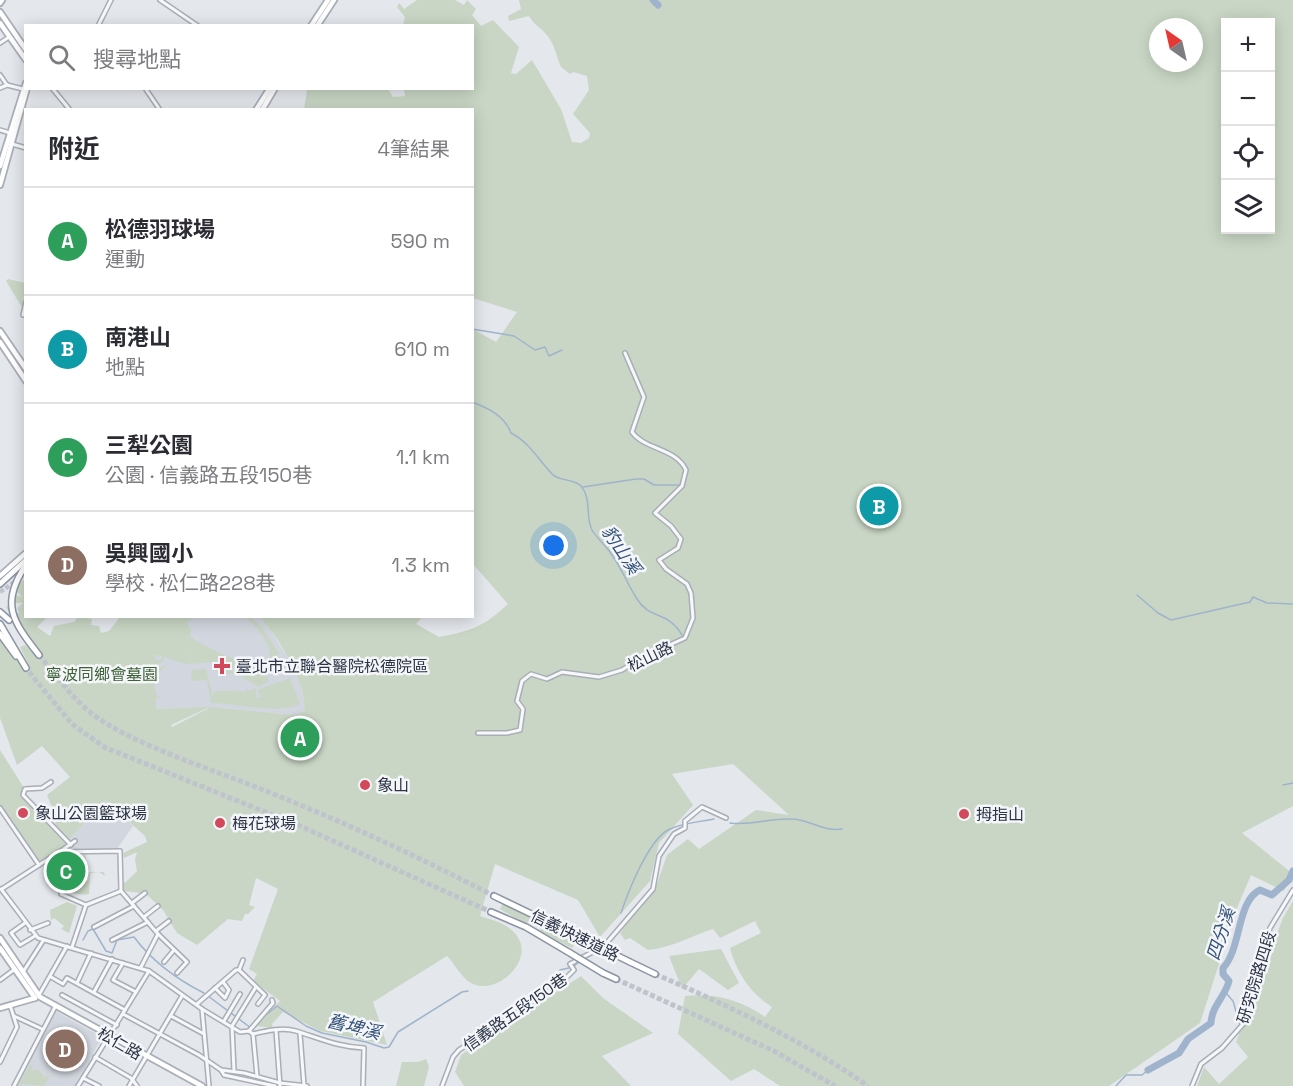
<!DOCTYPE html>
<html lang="zh-TW">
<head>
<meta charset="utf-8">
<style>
	:root { --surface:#fff; --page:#f2f2f3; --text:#2b2b33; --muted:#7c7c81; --line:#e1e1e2; --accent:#ea580c }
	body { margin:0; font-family:"Space Grotesk","Noto Sans TC",sans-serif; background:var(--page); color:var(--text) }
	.controls { position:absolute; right:18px; top:18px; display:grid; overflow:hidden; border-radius:0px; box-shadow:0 3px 15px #0003 }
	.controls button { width:54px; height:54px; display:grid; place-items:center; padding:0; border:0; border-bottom:2px solid var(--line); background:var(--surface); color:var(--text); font:30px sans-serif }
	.compass { position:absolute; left:1149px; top:18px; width:54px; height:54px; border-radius:50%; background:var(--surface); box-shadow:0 3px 15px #0003; rotate:326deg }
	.you { position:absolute; left:554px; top:546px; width:21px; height:21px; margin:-15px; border:4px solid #fff; border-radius:50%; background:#1a73e8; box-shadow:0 0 0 9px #1a73e833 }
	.badge { display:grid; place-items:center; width:39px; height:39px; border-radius:50%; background:var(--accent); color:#fff; font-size:20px; font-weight:700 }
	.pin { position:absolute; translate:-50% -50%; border:3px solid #fff; box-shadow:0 2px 6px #0006 }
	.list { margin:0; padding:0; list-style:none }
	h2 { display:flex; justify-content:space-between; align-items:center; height:78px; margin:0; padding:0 24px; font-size:26px }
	h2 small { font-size:20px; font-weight:400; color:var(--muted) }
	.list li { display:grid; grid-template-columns:39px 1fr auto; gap:18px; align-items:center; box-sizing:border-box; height:108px; padding:0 24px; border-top:2px solid var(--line) }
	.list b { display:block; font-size:22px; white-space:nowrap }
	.list p { margin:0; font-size:20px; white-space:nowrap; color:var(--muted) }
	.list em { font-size:20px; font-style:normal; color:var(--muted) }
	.icon { flex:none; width:33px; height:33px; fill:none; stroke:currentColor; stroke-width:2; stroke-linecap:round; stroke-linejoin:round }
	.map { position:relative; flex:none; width:1293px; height:1086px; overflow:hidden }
	.search { position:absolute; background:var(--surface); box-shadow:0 3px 15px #0003; left:24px; top:24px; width:450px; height:66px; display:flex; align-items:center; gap:15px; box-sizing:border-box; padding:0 21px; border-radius:0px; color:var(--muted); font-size:22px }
	.panel { position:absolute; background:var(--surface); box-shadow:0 3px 15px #0003; left:24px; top:108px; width:450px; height:510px; border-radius:0px }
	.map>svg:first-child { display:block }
	.built { fill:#d2d6de }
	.green { fill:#c9d6c5; fill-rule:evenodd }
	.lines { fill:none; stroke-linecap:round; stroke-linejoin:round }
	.stream { stroke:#9fb4cc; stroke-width:1.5 }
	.river { stroke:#9fb4cc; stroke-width:7 }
	.secondary-tunnel { stroke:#bfc3cb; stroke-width:4.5; stroke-dasharray:4.5 2; stroke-linecap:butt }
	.highway-tunnel { stroke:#bfc3cb; stroke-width:5; stroke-dasharray:5 2.5; stroke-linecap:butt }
	.street-casing { stroke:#a9aeb7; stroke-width:6 }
	.secondary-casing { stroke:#a9aeb7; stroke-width:8 }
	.primary-casing { stroke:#a3abb8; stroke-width:8 }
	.highway-casing { stroke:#8b94a3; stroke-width:8 }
	.street { stroke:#f7f8fa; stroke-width:3 }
	.secondary { stroke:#fff; stroke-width:4.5 }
	.primary { stroke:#fff; stroke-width:4.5 }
	.highway { stroke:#fff; stroke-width:5 }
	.highway-bridge-casing { stroke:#8b94a3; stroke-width:8; stroke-linecap:butt }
	.highway-bridge { stroke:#fff; stroke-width:5 }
	.poi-dot { fill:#d1495b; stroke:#f4f6f9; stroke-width:2 }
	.labels { text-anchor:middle; stroke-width:5; stroke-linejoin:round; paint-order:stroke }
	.street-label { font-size:16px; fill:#2b3445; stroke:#f4f6f9 }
	.poi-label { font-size:16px; fill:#2b3445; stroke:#f4f6f9; text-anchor:start }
	.park-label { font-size:16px; fill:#3f6138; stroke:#f4f6f9 }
	.water-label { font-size:18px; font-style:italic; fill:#34527a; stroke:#f4f6f9 }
</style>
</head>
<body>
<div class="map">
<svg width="1293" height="1086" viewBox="0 0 1293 1086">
	<rect width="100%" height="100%" fill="#e4e7ec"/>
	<g class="built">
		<path d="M161,617H258L269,628L290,661L299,681L305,703L304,711L296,715L222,708L153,709L152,651Z"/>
		<path d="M105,800L133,826L117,849L75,850L69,840Z"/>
		<path d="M55,1011L102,1037L76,1086H16Z"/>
	</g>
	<g class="green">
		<path d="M417,0H455L464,5L467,0L476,9L472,15L481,26L493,20L519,47L511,73L516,74L532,60L561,109L572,142L581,143L589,138L590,133L573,114L589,90L587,76L573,72L570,74L561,67C556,56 555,43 545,33C539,26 534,25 529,16L509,21L508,16L521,9L519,0H1293V806L1242,833L1293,874L1284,891L1251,875L1237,908L1200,1023L1109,1086H780L754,1069L731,1081L678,1034L685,996C716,993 740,1000 765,1017L772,1007C751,994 736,972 730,948L761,933L755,921L720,938L713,929C690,936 672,948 648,950L630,938L625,940L620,933L657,884L667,855L688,839L699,849L756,810L789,815L733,764L672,774L693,805L659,843L650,881L600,937L578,900L495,864L480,916C488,919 499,921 506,926C548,952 495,1002 468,981C460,975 454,963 447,956L373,1002L387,1045L320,1031L283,1012L272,1024L273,1028L256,1026L280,1001L253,981L257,974L249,969L278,889L256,878L249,905L255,907L248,914H245L242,921L228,919L197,945L177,933L163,910L143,891L140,893L125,891L120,883L126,882L137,871L135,860L137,852L124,858L123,853L147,842L145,836L105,800L69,840L53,825L59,820L54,815L50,817L46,811L52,807L47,795L70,777L42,746L17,765L0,718V637L26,672H29L30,667L20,647L25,645L38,655L41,653C32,636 14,624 6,607L7,605L11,615L19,613L17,608L23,603H15L14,595L23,597L13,589L25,579V596L23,597H25L26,616L47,617L37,627L50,636L54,626L74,622L78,617L92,619L91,625L99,626L101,633L109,631L120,617C147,617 174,620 197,617L186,622L191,630L190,636C195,642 244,665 256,667L248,672L212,662L190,664L191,651L189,664C178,663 162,655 155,655L156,660H161L162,656L165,660L158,664V668L167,665L158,673V676L154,677L156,694L160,697L156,698V709L210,707L171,725L172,727L211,707L296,715L304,711C309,688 276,631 258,617H422L416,624L439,637C471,631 483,627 508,604L473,564V329L496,342L517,312L473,298L472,110L304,109L307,91L304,89H388L393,97L405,96L404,89L472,88V26L403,25L405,17L397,7L399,3L404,9ZM1226,22H1270V230H1226ZM1158,27H1194V63H1158Z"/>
		<path d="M8,279L25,283L23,309L6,281Z"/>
		<path d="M246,617H250L261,626L279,653L266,674L269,681L259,687L238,675L211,670L220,668L248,675L268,663C274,646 261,632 246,617Z"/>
		<path d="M282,658L300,704C283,715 233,703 211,703L207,680L191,681L192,670L206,669L213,697L215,691H235V694L236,690L245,692L246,689L249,691L255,688L257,698L261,697L257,690L290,678Z"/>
		<path d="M0,750L24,788V798L66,841V845L40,862L0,805Z"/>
		<path d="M59,854L86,855L85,863L87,871L81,875L88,881L89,872H104L105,876L99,872L90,873L89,894C67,898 57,879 47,863Z"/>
		<path d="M1293,901V1086H1197L1204,1067L1219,1084L1248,1057L1236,1042L1283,918Z"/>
		<path d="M67,902L77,906L69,933L61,929L64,926L54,918L51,920L50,910Z"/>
		<path d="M503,903L528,916L531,922L523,923L500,909Z"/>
		<path d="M542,923L577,941L572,948L541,932L539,928Z"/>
		<path d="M721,949L739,983L728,990L699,969L682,989L669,956Z"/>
		<path d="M581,976L603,998L653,1033L602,1056L631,1086H464L455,1072L461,1055Z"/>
		<path d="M426,1059L429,1067L424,1086H396L402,1062H418Z"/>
		<path d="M30,1065L33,1066L31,1070H39L45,1078L47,1075L50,1076L44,1086L24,1084L18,1086Z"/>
	</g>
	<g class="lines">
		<g class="stream">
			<path d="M472,329L514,336L535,350L545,347L549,356L562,350"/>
			<path d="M472,402C488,408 505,416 511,433C529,442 538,459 552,474C560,482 573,478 581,486C592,499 585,516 592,530C596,537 607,547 612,555C622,569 628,585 637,599C650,620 667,610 682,635"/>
			<path d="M583,487L636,479H644L654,485H679"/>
			<path d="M1137,595L1158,613L1171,620L1250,602L1253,597L1267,603L1293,604"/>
			<path d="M1283,785L1293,783"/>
			<path d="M730,823C750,826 770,818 791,819C809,819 823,832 842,829"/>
			<path d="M621,913C628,892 648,841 668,830C681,823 699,822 714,819"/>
			<path d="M83,940L88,931L93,929L106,951L112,953L117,940L134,937C152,961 178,980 204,993"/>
			<path d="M590,955L602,950"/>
			<path d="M560,970L573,967L580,961"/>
			<path d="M1226,993L1233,1001L1240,1025"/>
			<path d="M208,996L251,1028"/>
			<path d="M263,1017L277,1006L306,1026L322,1033L366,1042L384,1048L389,1047L398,1032L462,992L468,991"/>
			<path d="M1116,1086L1126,1075H1142L1148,1070"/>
		</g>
		<g class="river">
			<path d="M653,0L658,5"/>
			<path d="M1148,1070L1179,1053L1188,1039L1211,1023C1212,1005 1225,997 1229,981L1223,974V968C1241,950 1237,900 1260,890L1272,895L1289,880L1293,871"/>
		</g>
		<path class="secondary-tunnel" d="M0,592L16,581"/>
		<g class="highway-tunnel">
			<path d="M39,655C55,674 71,697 91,713C132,745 215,770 266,791C344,822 419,857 494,896"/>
			<path d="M29,672L72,724L104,747L300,826L491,912"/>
			<path d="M655,974C729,1006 802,1040 868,1086"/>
			<path d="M616,979L776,1052L835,1086"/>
		</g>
		<defs>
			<g id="street">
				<path d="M160,0L198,26"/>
				<path d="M98,26L111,0"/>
				<path d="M0,43L9,37"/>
				<path d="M0,75L7,85"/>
				<path d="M0,88L7,85L23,89"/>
				<path d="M52,88L70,110"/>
				<path d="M145,88L160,110"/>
				<path d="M0,130L10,133"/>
				<path d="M12,144L26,148"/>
				<path d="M23,315L26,302"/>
				<path d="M478,733H507L520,730L523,709L517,701L522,681L531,674L547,679L562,672L599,677L622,670L641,658L685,638L693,618L691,593L687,584L666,569L659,560L678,548L681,539L671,526L655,513L682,486L686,470C676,448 645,450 632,432L644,397L625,353"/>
				<path d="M51,782L42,788L25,789L23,795L71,845"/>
				<path d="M0,808L39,865"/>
				<path d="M61,851L75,841"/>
				<path d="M1,889L38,938L149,971L202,1009L240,1032L249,1031L253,1034C266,1031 283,1027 296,1031C319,1038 338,1047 364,1048L363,1086"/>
				<path d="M2,889L59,852L120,851L121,891L158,934L187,962L177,973"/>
				<path d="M61,894L86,905L121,891"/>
				<path d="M132,903L145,893"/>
				<path d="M144,917L158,906"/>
				<path d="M25,923L11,933L20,945L35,936"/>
				<path d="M94,927L134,906"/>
				<path d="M30,930L48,923"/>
				<path d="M156,931L169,921"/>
				<path d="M112,940L148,922"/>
				<path d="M72,947L86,905"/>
				<path d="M164,962L174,950"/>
				<path d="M123,963L113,980L136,992"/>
				<path d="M141,967L158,934"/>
				<path d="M239,970L265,995L258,1004"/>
				<path d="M239,970L243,960"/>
				<path d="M23,972L43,941"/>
				<path d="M51,977L63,984L67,978L125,1010"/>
				<path d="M0,980L15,969"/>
				<path d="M77,983L91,953"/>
				<path d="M215,988L225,998L229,990L223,982"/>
				<path d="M94,992L112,959"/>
				<path d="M39,995L67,946"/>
				<path d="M62,995L117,1025"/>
				<path d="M197,1004L236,970H239"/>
				<path d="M202,1009L209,1086"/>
				<path d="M123,1014L199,1055L221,1070L244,1073L280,1083L307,1086"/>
				<path d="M14,1016L42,1029"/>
				<path d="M171,1016L204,1034"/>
				<path d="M224,1021L240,994"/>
				<path d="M276,1030L280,1086"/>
				<path d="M249,1031L273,1003L272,1000"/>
				<path d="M253,1034L257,1076"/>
				<path d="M300,1034L304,1085"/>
				<path d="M95,1057L131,1078L137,1086"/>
				<path d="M0,1062L17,1027L10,1005"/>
				<path d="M221,1070L224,1075L275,1086"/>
				<path d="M234,1071L232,1026L256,987"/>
				<path d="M83,1078L99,1086"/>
				<path d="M14,1086L55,1007"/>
				<path d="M78,1086L149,971"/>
				<path d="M129,1086L182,996"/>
				<path d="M442,1086L453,1057L459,1050L560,984L574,970L570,964L604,946L653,889L659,856L674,834L685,828V821L702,807L726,818"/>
				<path d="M1192,1086L1201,1064L1222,1048L1244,1023L1270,928L1293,890"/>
			</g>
			<g id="secondary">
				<path d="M0,12L26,50"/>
				<path d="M0,23L26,60"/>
				<path d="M311,26L328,0"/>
				<path d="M317,26L334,0"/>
				<path d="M256,110L270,88"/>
				<path d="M262,110L275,88"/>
				<path d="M0,166L26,83"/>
				<path d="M0,185L27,88"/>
				<path d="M0,331L26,369"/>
				<path d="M0,342L26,381"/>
				<path d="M0,576L26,553"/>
				<path d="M0,938L40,997L202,1086"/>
				<path d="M0,948L35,998"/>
				<path d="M0,1008L35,998"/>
			</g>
			<path id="primary" d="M0,3L2,0"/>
			<g id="highway">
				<path d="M26,565C0,603 12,621 39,655"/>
				<path d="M0,584L26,560"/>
				<path d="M0,612L9,620"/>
				<path d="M0,624L26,668"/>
				<path d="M0,634L16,656"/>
				<path d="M494,896L579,937"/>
				<path d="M491,912L526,927L570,953"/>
				<path d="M630,962L655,974"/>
				<path d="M603,973L616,979"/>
			</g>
		</defs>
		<use href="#street" class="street-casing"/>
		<use href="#secondary" class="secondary-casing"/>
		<use href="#primary" class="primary-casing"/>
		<use href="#highway" class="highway-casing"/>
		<use href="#street" class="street"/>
		<use href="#secondary" class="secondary"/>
		<use href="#primary" class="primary"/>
		<use href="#highway" class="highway"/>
		<defs>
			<g id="highway-bridge">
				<path d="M579,937L630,962"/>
				<path d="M570,953L603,973"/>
			</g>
		</defs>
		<use href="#highway-bridge" class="highway-bridge-casing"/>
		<use href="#highway-bridge" class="highway-bridge"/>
	</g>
	<g class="poi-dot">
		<path d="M219 657h6v6h6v6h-6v6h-6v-6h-6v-6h6z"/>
		<circle cx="365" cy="785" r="6"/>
		<circle cx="23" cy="813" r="6"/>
		<circle cx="964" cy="814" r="6"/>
		<circle cx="220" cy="823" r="6"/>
	</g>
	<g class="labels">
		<g class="street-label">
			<text transform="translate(650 656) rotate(-26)" y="6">松山路</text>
			<text transform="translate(575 935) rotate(26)" y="6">信義快速道路</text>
			<text transform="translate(1256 977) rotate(-73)" y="6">研究院路四段</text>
			<text transform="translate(515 1012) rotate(-35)" y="6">信義路五段150巷</text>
			<text transform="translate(120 1043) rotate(30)" y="6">松仁路</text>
		</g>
		<g class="poi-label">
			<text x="236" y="672">臺北市立聯合醫院松德院區</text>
			<text x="377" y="791">象山</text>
			<text x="35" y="819">象山公園籃球場</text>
			<text x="976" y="820">拇指山</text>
			<text x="232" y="829">梅花球場</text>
		</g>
		<g class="park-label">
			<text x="102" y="680">寧波同鄉會墓園</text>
		</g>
		<g class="water-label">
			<text transform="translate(621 550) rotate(56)" y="6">豹山溪</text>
			<text transform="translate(1221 934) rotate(-72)" y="6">四分溪</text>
			<text transform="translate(354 1027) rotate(14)" y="6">舊埤溪</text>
		</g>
	</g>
</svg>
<div class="controls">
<button>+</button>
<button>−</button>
<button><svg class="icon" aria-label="locate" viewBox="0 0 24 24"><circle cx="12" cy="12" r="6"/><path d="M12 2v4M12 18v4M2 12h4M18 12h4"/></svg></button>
<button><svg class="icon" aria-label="layers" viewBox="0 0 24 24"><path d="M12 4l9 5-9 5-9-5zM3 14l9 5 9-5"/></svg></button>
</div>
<svg class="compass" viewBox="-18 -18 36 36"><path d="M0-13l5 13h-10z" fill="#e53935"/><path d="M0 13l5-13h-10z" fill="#7c7c81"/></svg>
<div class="you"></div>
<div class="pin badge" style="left:300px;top:738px;background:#2e9e5b">A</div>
<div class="pin badge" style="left:879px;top:506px;background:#0f9aa8">B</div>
<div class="pin badge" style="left:66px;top:871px;background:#2e9e5b">C</div>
<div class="pin badge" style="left:65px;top:1049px;background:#8d6e63">D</div>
<div class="search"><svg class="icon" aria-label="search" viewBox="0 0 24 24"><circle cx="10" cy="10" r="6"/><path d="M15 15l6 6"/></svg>搜尋地點</div>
<section class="panel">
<h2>附近<small>4筆結果</small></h2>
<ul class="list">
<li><span class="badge" style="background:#2e9e5b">A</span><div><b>松德羽球場</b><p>運動</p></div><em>590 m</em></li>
<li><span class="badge" style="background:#0f9aa8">B</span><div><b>南港山</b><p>地點</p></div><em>610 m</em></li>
<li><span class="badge" style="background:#2e9e5b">C</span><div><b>三犁公園</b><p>公園 · 信義路五段150巷</p></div><em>1.1 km</em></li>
<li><span class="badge" style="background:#8d6e63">D</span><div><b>吳興國小</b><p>學校 · 松仁路228巷</p></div><em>1.3 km</em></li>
</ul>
</section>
</div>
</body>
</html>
